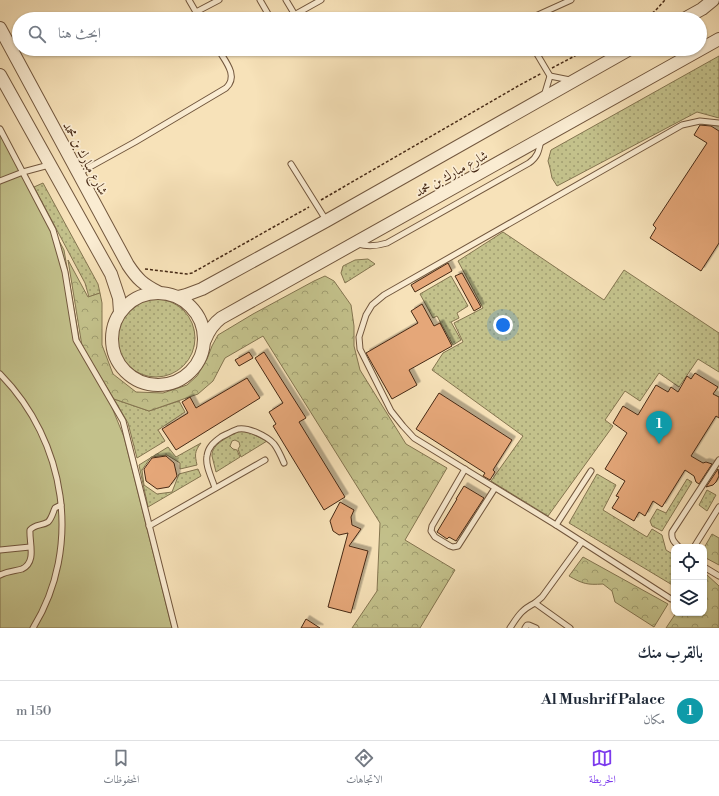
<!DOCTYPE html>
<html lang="ar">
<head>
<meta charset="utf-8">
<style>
	:root { --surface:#fff; --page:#f2f2f3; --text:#1f2937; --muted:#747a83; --line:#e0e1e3; --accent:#7c3aed }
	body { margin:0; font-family:"Libre Bodoni",Amiri,serif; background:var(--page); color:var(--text); direction:rtl }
	.controls { position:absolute; right:12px; bottom:12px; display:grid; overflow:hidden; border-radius:8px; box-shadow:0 1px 3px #0004 }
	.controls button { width:36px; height:36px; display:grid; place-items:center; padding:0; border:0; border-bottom:1px solid var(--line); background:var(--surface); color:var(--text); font:20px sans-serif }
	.you { position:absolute; left:503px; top:325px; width:14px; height:14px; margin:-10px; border:3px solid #fff; border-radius:50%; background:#1a73e8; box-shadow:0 0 0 6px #1a73e833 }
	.badge { display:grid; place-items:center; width:26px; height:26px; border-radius:50%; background:var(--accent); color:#fff; font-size:13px; font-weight:700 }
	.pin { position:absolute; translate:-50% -33px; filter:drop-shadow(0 1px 2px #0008) }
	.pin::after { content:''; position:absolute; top:21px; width:14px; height:12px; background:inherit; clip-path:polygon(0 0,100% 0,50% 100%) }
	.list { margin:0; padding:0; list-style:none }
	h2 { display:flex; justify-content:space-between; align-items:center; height:52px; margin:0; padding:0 16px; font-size:17px }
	h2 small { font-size:13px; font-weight:400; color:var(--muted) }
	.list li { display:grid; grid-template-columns:26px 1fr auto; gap:12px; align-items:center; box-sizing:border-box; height:60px; padding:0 16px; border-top:1px solid var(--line) }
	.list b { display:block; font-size:15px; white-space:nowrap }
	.list p { margin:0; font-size:13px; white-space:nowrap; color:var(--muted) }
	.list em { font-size:13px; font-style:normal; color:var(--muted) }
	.icon { flex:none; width:22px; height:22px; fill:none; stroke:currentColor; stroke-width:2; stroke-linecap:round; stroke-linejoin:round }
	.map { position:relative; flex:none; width:719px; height:628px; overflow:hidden; direction:ltr }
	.search { position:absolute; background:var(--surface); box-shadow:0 1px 3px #0004; left:12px; right:12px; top:12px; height:44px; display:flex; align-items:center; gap:10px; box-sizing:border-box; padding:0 14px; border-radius:22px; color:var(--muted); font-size:15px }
	.sheet { height:112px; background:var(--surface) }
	nav { display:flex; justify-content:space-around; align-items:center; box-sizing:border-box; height:56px; border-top:1px solid var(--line); background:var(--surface); font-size:11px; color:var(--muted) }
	nav a { display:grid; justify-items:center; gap:2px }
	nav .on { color:var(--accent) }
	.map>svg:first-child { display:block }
	.grass { fill:url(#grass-dots); stroke:#847550 }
	.forest { fill:url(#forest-crowns); stroke:#847550 }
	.garden { fill:#c3c18b; stroke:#847550 }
	.building { fill:#e5a779; stroke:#462915; filter:url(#shadow) }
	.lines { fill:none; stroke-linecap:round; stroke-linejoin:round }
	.service-casing { stroke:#72573e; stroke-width:7 }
	.tertiary-casing { stroke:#72573e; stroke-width:14 }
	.path { stroke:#462915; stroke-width:1.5; stroke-dasharray:3 2; stroke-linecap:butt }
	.service { stroke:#faecd2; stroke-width:5 }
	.tertiary { stroke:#faecd2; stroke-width:12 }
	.labels { text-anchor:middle; stroke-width:3.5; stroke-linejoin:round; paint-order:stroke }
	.street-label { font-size:13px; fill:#462915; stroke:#faecd2 }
</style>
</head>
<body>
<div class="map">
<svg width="719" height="628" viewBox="0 0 719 628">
	<defs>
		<pattern id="grass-dots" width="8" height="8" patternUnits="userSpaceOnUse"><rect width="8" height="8" fill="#c3c18b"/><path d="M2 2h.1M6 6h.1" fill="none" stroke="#a09d70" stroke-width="1.8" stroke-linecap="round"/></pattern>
		<pattern id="forest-crowns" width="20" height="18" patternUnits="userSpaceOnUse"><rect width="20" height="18" fill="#c3c18b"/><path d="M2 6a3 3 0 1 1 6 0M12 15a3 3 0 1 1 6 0" fill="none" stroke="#a09d70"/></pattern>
		<filter id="shadow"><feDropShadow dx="3.5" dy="-3.5" stdDeviation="0" flood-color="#0004"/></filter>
	</defs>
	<rect width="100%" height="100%" fill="#f7e2b9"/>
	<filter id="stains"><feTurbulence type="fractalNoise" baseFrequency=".005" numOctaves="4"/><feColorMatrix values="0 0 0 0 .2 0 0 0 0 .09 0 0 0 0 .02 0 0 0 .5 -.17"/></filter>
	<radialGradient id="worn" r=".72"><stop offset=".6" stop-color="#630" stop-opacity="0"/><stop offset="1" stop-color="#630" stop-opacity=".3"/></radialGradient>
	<g class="grass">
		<path d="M719,56V118L697,112L557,186L552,178L550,168L548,161L551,150Z"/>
		<path d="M43,183L98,284L100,293L89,297L85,283L34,187Z"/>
		<path d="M503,232L604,300L624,270L719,333V372L698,359L679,387L659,373L640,401L625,391L605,420L613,426L548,516L491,481L523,436L432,370L443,353L463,342L454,323L483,308L458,261Z"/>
		<path d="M368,259L375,264L345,283L341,273L343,266L355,260Z"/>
		<path d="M451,276L468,306L457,313L459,318L451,322L461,340L453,345L437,316L433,318L420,294Z"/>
		<circle cx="156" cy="338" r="39"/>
		<path d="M114,399L149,411L179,401L185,412L158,430L165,441L137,458L128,423Z"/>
		<path d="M240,431L248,432L267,441L241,457L238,449L240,446L239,442L235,440L232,441L230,446L233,449L237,450L240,457L216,472C215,467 213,461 212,456C211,444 230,436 240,431Z"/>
		<path d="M201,443C194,452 195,455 197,465L180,469V463L167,455L151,457L142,470L144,485L157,494L172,492L179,474L198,469L201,476L148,507L139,465L168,447L176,457Z"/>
		<path d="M597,474L616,485L603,510L647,537L652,529L662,535L666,550L674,555V586L569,523Z"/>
		<path d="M687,479L692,482L662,531L652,526L650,521L657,509L666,513Z"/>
		<path d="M707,490L716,495L707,511L699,505Z"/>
	</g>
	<g class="forest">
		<path d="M68,260L88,297L100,293L102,303V345L113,374L136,392L163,393L187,385L197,376L207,359L212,346L218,335L253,314L314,281L325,276L334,281L351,305L354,326V346L360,370L406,444L447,468L405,540L455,570L420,628H352L377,591L380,523L263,336L225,358L213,381L198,394L149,411L114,399L82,346Z"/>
		<path d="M712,534L719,538V565L704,557V548Z"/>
		<path d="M583,557L668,604L654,627L615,602L612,591L603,584C587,585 583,584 569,576Z"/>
		<path d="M706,574L719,586V628H666L676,613H704V577Z"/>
	</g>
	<path class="garden" d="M0,130L64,250L81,350L104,388L124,437L172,628H0Z"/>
	<g class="building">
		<path d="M700,125L711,126L719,131V243L701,271L650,238L656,228L653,225L707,143L694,135Z"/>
		<path d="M448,263L452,271L415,292L411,285Z"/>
		<path d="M462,273L481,307L474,311L455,276Z"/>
		<path d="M422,304L434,326L440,323L452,346L409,370L417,385L392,399L366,353L418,323L411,311Z"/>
		<path d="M249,352L253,358L239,366L235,360Z"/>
		<path d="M264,352L306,418L299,422L345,497L324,510L273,426L276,424L269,412L283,403L255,358Z"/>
		<path d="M695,373L718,387L713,394L719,397V418L716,416L691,456L703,463L706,462L712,464L699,484L696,482L694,476L685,470L662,507L653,501L645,516L639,512L634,521L612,508L619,497L616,496L625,481L605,469L627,433L613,423L623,406L638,415L656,385L668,392L671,387L678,392L687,376L691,379Z"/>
		<path d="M247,378L260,398L176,450L162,429L188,413L182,402L190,397L196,408Z"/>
		<path d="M439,393L512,440L493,470L495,472L490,480L483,476L485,473L416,429Z"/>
		<path d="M166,456L174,463L177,476L169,487L157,489L146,481L144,469L152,458Z"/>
		<path d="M718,469L719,476L716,482L713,485L706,487Z"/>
		<path d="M464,486L484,498L456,541L449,537L447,539L437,532L457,499H456Z"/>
		<path d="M340,502L354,510L351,517L352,525L361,529L349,546L368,551L351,613L328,607L348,533L339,535L333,531L330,521Z"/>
		<path d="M306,619L320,628H301Z"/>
	</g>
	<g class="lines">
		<defs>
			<g id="service">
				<path d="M189,0L200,19"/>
				<path d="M260,0L271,19"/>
				<path d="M286,0L295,15"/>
				<path d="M196,12L219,0"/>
				<path d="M287,19L321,0"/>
				<path d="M529,19L571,0"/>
				<path d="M534,49L550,76L544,96"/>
				<path d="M550,76L570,80"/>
				<path d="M0,129L53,230L65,272L76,340L123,421L175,628"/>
				<path d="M291,164L326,220"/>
				<path d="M79,173L135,142L226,88C239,76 225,61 218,49"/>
				<path d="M0,181L23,172L49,165"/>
				<path d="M358,244C368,247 377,246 387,243L529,163C538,157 539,150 541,140"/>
				<path d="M0,374C66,441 83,547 33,628"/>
				<path d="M465,469L432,526L431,531L435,537L450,546L453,547L458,546L495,488"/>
				<path d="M215,488C212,478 205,466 207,456C208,447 214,442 221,437C227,434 232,431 238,429C248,427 267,436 274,444C278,449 281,456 284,463"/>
				<path d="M556,525L591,471"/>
				<path d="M149,526L265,460"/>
				<path d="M679,547C674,542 671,539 672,532L719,460"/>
				<path d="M694,547L719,507"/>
				<path d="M0,550L30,547"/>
				<path d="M704,567L719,576"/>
				<path d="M0,575C8,571 15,571 22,569C37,562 29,543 30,530C35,524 42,526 48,522C52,518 53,512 55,508L61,505"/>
				<path d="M674,599H671L556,525L414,438L403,426L391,411L360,349L359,337L366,315L372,305L384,295L682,125L700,121L719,123"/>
				<path d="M535,603L542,597L582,542"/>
				<path d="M510,628C518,616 521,610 535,603L570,628"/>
				<path d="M525,628L527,625H529L536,628"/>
			</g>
			<g id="tertiary">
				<path d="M684,19L702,9L713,0"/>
				<path d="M0,28L128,265C138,280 143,284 158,292"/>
				<path d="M0,75L111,274L119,298L120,312"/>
				<circle cx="158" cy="339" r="46"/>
				<path d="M178,297L186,295L202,289L326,221L630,49"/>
				<path d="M205,340C209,330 213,324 221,318L719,39"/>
			</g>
		</defs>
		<use href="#service" class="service-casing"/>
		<use href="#tertiary" class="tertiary-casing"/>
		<g class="path">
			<path d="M644,19L655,11L665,0"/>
			<path d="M552,68L588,49"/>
			<path d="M321,200L518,86L542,73"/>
			<path d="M145,269L187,274L192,273L309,207"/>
		</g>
		<use href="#service" class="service"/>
		<use href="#tertiary" class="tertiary"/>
	</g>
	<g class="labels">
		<g class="street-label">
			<text transform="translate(86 158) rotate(62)" y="5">شارع مبارك بن محمد</text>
			<text transform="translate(451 173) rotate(-29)" y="5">شارع مبارك بن محمد</text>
		</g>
	</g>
	<rect width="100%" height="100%" filter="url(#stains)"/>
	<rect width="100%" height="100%" fill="url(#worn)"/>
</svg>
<div class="controls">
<button><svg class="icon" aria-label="locate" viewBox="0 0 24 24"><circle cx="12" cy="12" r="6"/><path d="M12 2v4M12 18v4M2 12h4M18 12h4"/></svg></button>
<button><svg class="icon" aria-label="layers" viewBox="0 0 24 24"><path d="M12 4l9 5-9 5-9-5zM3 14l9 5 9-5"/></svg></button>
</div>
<div class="you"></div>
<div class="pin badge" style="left:659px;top:444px;background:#0f9aa8">1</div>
<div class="search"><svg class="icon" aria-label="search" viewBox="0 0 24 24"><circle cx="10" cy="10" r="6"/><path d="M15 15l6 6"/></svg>ابحث هنا</div>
</div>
<section class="sheet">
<h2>بالقرب منك<small></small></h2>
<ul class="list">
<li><span class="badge" style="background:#0f9aa8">1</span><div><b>Al Mushrif Palace</b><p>مكان</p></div><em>150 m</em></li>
</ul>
</section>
<nav>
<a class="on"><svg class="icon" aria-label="map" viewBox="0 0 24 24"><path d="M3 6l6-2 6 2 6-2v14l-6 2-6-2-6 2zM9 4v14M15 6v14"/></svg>الخريطة</a>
<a><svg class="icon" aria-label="directions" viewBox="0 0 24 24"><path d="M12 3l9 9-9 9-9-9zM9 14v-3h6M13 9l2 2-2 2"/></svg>الاتجاهات</a>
<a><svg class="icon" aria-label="saved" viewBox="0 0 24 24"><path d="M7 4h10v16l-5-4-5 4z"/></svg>المحفوظات</a>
</nav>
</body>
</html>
